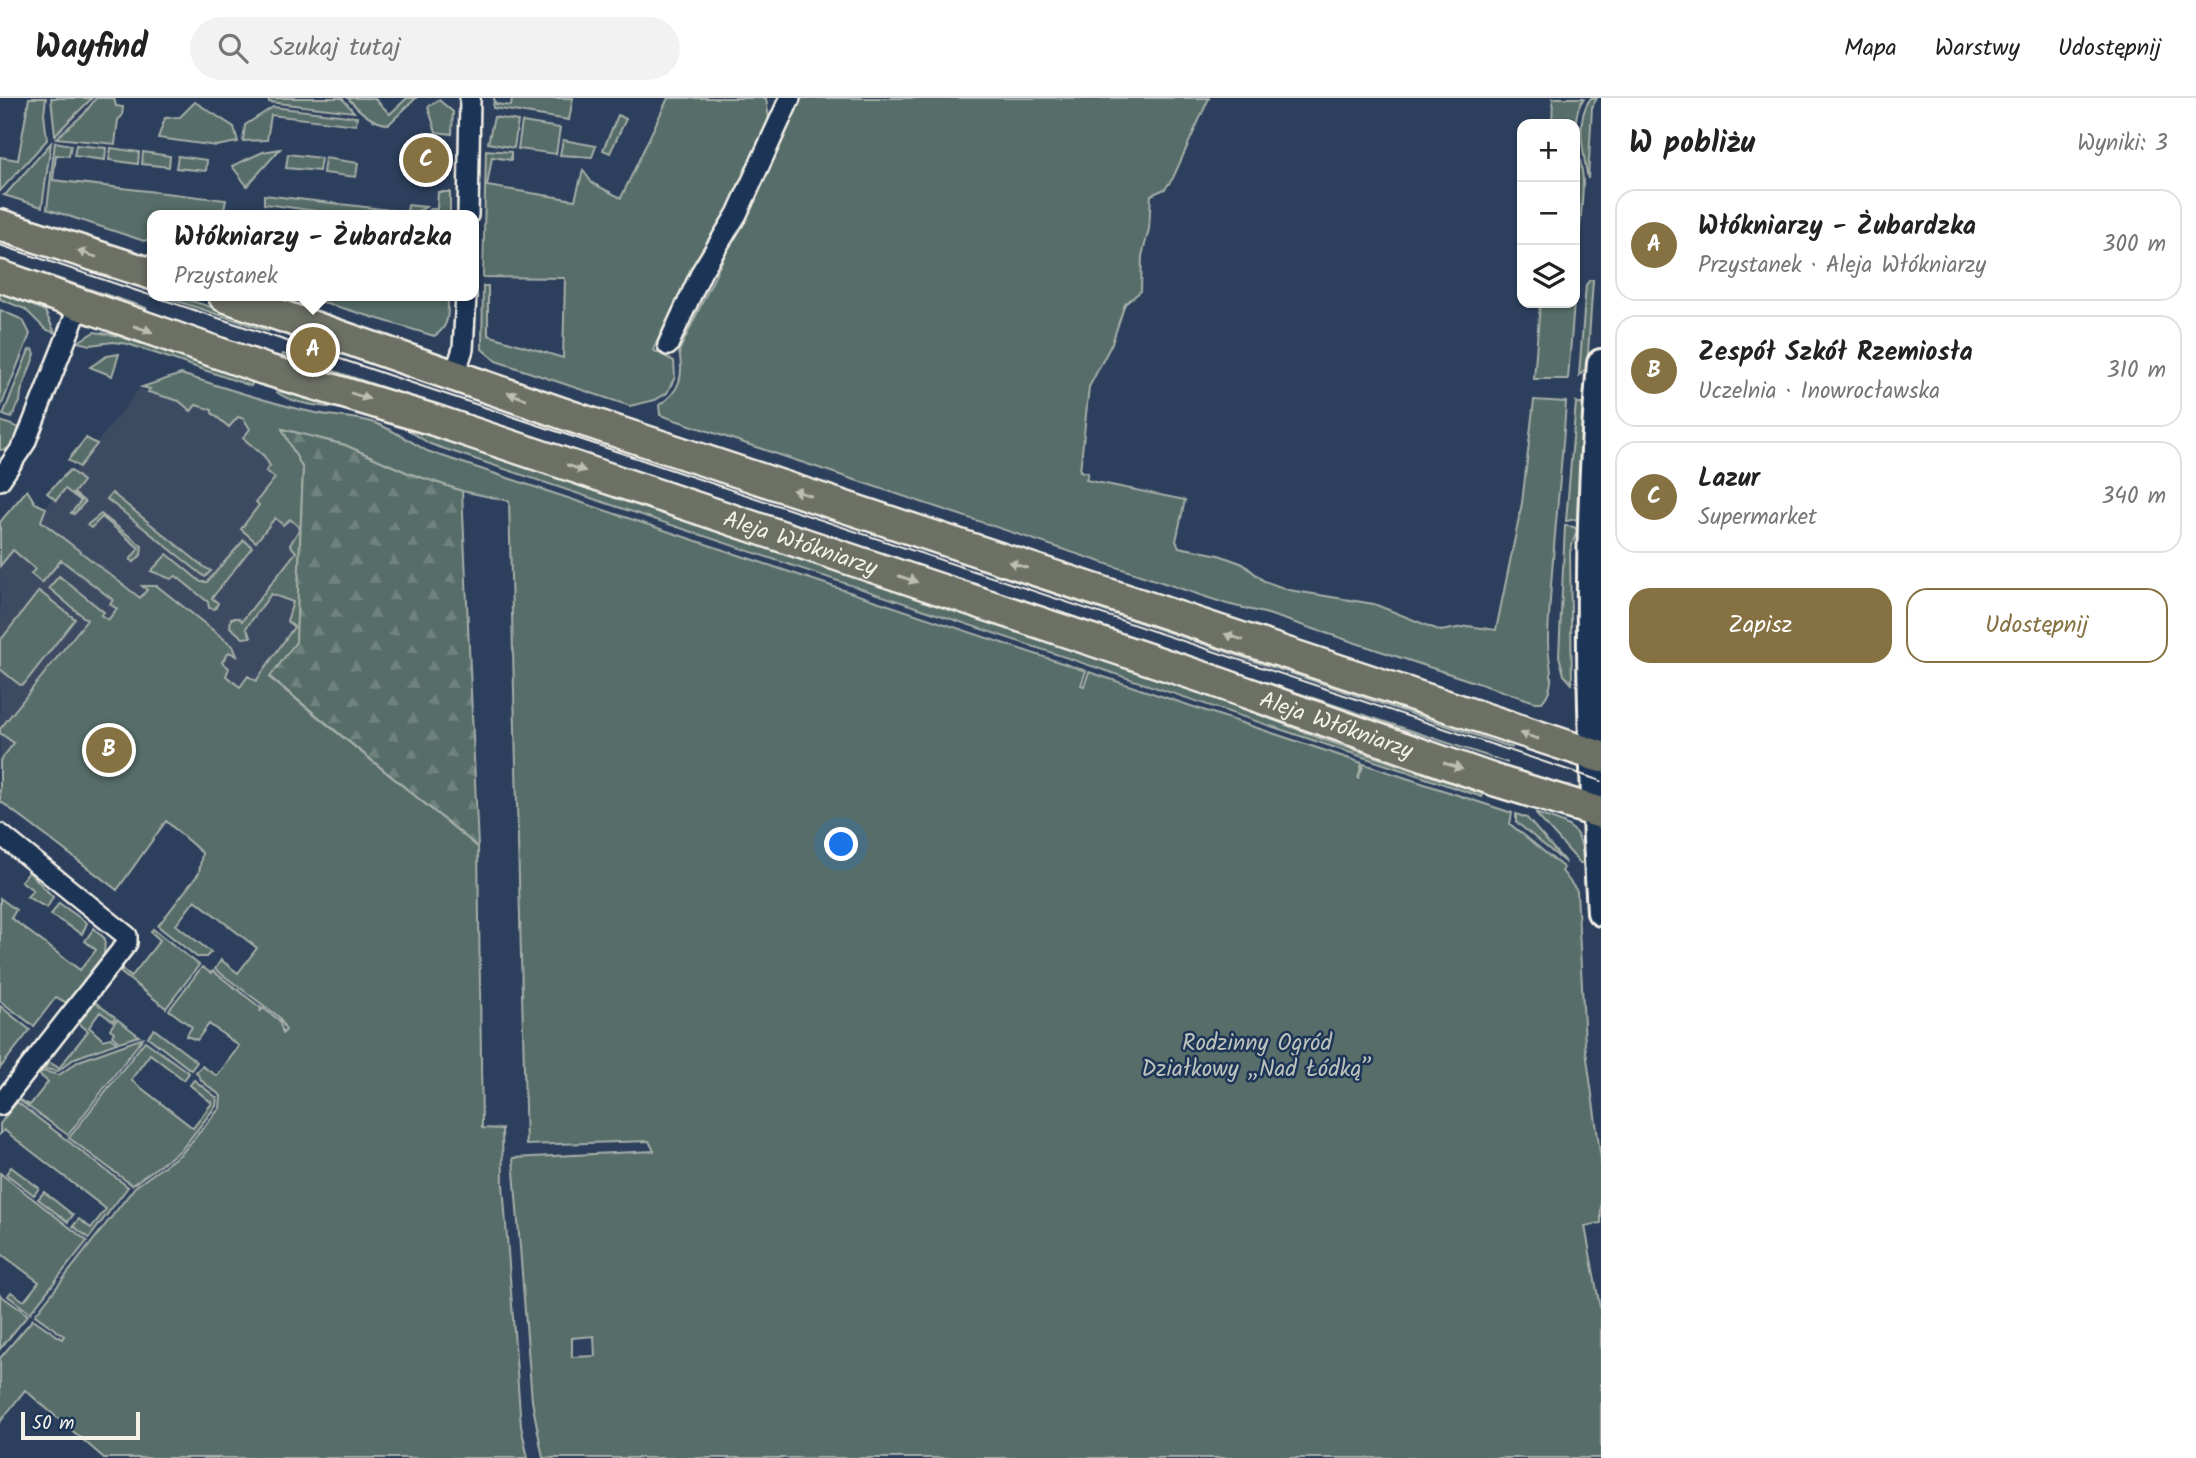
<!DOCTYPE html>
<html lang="pl">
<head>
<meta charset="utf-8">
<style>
	:root { --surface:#fff; --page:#f2f2f2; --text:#222; --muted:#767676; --line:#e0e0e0; --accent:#857141 }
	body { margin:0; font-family:Kalam,sans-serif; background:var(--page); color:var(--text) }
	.controls { position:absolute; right:21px; top:21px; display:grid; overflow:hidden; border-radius:14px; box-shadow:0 2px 5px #0004 }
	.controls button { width:63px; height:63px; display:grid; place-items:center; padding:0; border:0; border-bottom:2px solid var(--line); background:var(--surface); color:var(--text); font:35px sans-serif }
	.scale { position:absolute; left:21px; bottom:18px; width:119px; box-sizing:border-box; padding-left:7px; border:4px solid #f4f1e8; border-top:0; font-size:19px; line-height:24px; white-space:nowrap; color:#f4f1e8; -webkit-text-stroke:5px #1d3557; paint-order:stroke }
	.you { position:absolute; left:842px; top:747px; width:24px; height:24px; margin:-18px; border:5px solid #fff; border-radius:50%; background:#1a73e8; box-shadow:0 0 0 10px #1a73e833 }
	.badge { display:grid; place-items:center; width:46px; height:46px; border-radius:50%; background:var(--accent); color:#fff; font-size:23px; font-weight:700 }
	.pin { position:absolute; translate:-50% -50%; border:4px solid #fff; box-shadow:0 2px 7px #0006 }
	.popup { position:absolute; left:147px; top:112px; width:332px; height:91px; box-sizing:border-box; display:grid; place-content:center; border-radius:14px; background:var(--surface); filter:drop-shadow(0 2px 5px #0005); font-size:23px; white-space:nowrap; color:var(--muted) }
	.popup b { font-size:26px; color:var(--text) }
	.popup::after { content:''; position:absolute; left:50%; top:100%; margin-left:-14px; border:14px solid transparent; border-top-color:var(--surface) }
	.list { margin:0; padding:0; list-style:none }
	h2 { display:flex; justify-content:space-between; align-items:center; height:91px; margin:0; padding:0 28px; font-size:30px }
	h2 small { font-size:23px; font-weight:400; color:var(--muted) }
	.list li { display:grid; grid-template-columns:46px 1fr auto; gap:21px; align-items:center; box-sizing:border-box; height:112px; margin:0 14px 14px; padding:0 14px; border:2px solid var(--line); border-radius:21px }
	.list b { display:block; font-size:26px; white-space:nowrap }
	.list p { margin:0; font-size:23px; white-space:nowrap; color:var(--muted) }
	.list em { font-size:23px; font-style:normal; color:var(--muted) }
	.actions { display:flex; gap:14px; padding:21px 28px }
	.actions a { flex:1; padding:16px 0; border:2px solid var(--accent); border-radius:21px; text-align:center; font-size:24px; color:var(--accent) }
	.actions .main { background:var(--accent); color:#fff }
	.icon { flex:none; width:38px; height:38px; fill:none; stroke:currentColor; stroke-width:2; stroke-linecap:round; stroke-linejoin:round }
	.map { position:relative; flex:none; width:1601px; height:1360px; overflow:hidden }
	header { display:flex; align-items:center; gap:42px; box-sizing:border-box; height:98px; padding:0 35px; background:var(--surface); border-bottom:2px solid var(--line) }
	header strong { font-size:33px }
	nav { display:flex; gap:38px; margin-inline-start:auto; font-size:24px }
	.search { width:490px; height:63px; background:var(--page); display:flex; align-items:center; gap:18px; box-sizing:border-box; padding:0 24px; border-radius:38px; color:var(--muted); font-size:26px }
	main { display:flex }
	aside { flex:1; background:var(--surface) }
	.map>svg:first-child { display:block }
	.built { fill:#3e4b62 }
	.green { fill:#576d69; stroke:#a6afa8; stroke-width:2; fill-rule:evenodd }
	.forest { fill:url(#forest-firs); stroke:#a6afa8; stroke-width:2 }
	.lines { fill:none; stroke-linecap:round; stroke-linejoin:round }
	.minor-casing { stroke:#f4f1e8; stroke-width:24 }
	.secondary-casing { stroke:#f4f1e8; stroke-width:32 }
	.primary-casing { stroke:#f4f1e8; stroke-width:35 }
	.minor { stroke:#1d3557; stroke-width:19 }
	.secondary { stroke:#1d3557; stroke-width:26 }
	.primary { stroke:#6c7065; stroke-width:30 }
	.tram { stroke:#f4f1e8; stroke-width:2 }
	.oneway { fill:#bebdb4 }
	.labels { text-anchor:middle; stroke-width:5; stroke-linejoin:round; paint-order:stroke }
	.street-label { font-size:23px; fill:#f4f1e8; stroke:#1d3557 }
	.park-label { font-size:23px; fill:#bdc3bc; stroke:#1d3557 }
</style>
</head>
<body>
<header>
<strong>Wayfind</strong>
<div class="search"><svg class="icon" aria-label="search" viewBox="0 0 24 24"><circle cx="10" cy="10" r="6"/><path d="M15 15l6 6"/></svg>Szukaj tutaj</div>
<nav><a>Mapa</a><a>Warstwy</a><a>Udostępnij</a></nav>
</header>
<main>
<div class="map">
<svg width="1601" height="1360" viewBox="0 0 1601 1360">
	<defs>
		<pattern id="forest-firs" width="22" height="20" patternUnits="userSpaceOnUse" patternTransform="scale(1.75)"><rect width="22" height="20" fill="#576d69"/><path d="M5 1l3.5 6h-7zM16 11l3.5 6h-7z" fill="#70827e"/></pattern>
	</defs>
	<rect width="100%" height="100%" fill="#2c3f5c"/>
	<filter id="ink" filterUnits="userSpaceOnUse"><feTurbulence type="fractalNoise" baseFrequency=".0143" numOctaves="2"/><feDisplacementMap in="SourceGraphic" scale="14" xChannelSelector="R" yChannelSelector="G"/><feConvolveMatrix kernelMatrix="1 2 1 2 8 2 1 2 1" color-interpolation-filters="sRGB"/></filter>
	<g filter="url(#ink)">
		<path class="built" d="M153,289L240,315L303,371L296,544L117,792L0,703V468L139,291L148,294Z"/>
		<g class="green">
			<path d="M29,0H46L44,16L47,42L0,93V59L18,62Z"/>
			<path d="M51,0H92L55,37Z"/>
			<path d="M96,0H114L116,8L123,9L122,18L118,22L115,46L56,40L84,16Z"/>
			<path d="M268,0H342L354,14L269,4Z"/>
			<path d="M348,0H374L390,16L407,0H416L389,26C373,26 358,12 348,0Z"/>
			<path d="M494,0L496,6L511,8L512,0H573L569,22L493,10Z"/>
			<path d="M668,0H766L769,21L763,39L737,96L700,155L653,252L674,263L675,279L667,295L655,302L630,308L496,263L482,251L483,188H488V237L563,260L565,180L483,179L486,52L511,54V62L492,59L487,88L575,102L583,72L592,85L621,100Z"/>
			<path d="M800,0H1209L1173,80L1165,91L1151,97L1149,131L1142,158L1141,193L1125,206L1112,245L1089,289L1080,373L1088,375L1086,382L1185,402L1176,443L1179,449L1219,457L1243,466L1264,483L1289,492L1374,506L1441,533L1468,528L1496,532L1522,405L1534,302L1566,304C1561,383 1551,461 1548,540C1547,564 1559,585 1542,604H1535L1268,516L1227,506L660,317L659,307C681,293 684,277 679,253Z"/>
			<path d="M1553,0H1584C1566,24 1583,59 1583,85C1582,119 1577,154 1575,189V26H1552Z"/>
			<path d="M1591,0H1597L1592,9L1588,81C1584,57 1574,21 1591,0Z"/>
			<path d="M439,2L453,14L452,36L436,34L428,9Z"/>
			<path d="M195,4L234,29L238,44L216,48L158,40L165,20L180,19Z"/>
			<path d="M273,9L357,19L356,27L271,17L267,42L243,43L245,27Z"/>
			<path d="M618,17L626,21L610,55L603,52Z"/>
			<path d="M494,19L518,23L514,50L488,45Z"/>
			<path d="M522,24L560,30L556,56L518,51Z"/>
			<path d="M563,42L596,48L592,59L560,57Z"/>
			<path d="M55,44L71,47L69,58L56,57L53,82L226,102L223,117H152V140L144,143L47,111Z"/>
			<path d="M51,45L42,109L4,97L6,96Z"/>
			<path d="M76,47L106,50L105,62L74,58Z"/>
			<path d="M111,50L139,54L138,66L109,62Z"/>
			<path d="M280,51L247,88L232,68L263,54Z"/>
			<path d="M143,54L170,58L169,69L142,66Z"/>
			<path d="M288,56L321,60L319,73L286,70Z"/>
			<path d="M178,58L207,62L206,73L176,70Z"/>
			<path d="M325,60L358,65L356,79L323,75Z"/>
			<path d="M438,94H450V117H422L431,111H437Z"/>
			<path d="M264,97L407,114L408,107L426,109C397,129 302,110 264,106Z"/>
			<path d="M0,161L146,210L144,216L0,163Z"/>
			<path d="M1590,182H1593L1587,270L1579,278L1586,187Z"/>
			<path d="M0,193L45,213L55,235L45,231L25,211L0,201Z"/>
			<path d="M162,198H176L271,228L268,233Z"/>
			<path d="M303,198H448C448,214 450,230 434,238Z"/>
			<path d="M1540,205H1574L1568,281H1534Z"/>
			<path d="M0,212L23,222L30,236L0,311Z"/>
			<path d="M94,234L115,237L253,283L251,288L128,246L113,244L90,247L78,244Z"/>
			<path d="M33,251L35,256L21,294L20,304L11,320L3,317L29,252Z"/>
			<path d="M119,256L112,278L90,269L107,258Z"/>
			<path d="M283,256L1508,665L367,286L280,262Z"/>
			<path d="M399,271L556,327L1513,650L398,276Z"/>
			<path d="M181,276C224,290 267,304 311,314C332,319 354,318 375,325C394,332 409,343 427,353L1086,573L1081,587L1084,588L1089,574L1362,665L1358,681L1364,666L1512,715L1510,726L1564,770L1562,773L1577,793L1585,946L1601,1061V1125L1585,1128L1601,1215V1360H543L532,1303L513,1060L654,1053L649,1043L526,1047L509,403L462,393L408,375L345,347L283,331L303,371L296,544L270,580L478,749L482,1030L502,1031L503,1086L521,1328L528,1360H104L25,1292L0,1324V1260L33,1221L62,1241L64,1238L35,1217L135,1089L182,1055L220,1010L221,998L202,983L196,974L202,968L217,978L239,948L209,926L197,942L186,938L192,929L169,912L202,869L211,875L213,873L261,910L260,914L263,910L279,922L283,935L286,932L279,919L215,871L221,862L238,875L257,850L195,802L176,827L211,854L206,859H197L158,828L199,775L202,755L166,723L117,792L0,703V663L14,645L0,635V631L87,522L49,490L59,478L104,514L101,517L108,522L117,511L110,506L113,502L61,462L42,485L31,476L35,471L13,452L0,468V424L27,392L35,405L46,410L41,423L140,500L147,492L142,488H157L233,548L237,558L229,554L222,564L229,570L226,578L240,589L248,578L256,583L294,529L287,523L293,504L271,496L246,530L251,539L243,540L230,529L231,520H239L242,523L296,454L290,447L300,430L290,421L283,427L275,420L256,444L241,431L259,407L256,404L275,380L266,373L270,368L264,358L243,340L250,331L244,321L238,319L229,329L212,315V312L196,307L191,313L179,303L148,294L150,291L142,289ZM594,1238L595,1258L572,1259V1240Z"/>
			<path d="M272,289L358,312C336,310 285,308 272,289Z"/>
			<path d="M1576,304L1584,307L1577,421L1566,423Z"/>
			<path d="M0,323L20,330L10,351L0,352Z"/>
			<path d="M397,325L1206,596L1322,641L1483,696L1482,699L430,346Z"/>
			<path d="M86,340L97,346L79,369L68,362Z"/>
			<path d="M70,372L83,383L74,395L85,404L74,416L71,415L81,403L65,391L56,402L47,395Z"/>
			<path d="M112,395L204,469L211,473L205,479L107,401Z"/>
			<path d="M101,416L142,448L141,457L134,464L130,462L139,450L102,419L91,430L87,427Z"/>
			<path d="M1565,428L1574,429L1577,432L1570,454L1572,586L1564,577L1559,558Z"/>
			<path d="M244,442L252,449L212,500L218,505L215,511L209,510L208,504L176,478L171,481L151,473L167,456L201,484H207Z"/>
			<path d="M39,493L75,521L24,586L20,587L0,571V543Z"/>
			<path d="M1535,715C1569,727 1581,726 1584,765H1580Z"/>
			<path d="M1516,716L1527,720L1566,765L1516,724Z"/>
			<path d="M29,774L53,799L47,810L27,799L33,792L21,783Z"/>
			<path d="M0,800L16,812L11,820L80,872L96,852L85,843L94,830L105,841L104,858L67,905L56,899L34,928L0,903Z"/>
			<path d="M59,805L87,825L82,836L51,817Z"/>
			<path d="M153,831L199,867L166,910L120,874L122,871L131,879L160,842L151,834Z"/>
			<path d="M95,904L115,919L113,923L100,914L89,929L103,942L110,940L117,945L75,960L58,973L44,971L49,964L59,970L88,933L79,925Z"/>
			<path d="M0,908L30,932L0,970Z"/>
			<path d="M117,921L139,938L119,944L112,938L114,934L110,931Z"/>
			<path d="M154,931L197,964L191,972L148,939Z"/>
			<path d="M143,940L68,1037L19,1002L30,1007L48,984L39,976L43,973L59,977L79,963Z"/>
			<path d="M145,943L189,975L184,982L150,956L131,982L193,1030L212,1005L190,987L194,982L217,1000L216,1008L181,1052L132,1087L69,1040Z"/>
			<path d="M17,1004L128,1089L89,1140L73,1128L79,1121L91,1130L106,1111L4,1032L0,1036V1026Z"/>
			<path d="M11,1069L39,1090L34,1097L6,1076Z"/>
			<path d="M0,1075L87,1143L30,1215L8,1198L11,1194L24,1203L39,1184L0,1155Z"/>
			<path d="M44,1094L73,1117L68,1124L38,1101Z"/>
			<path d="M0,1197L28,1217L0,1251Z"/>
		</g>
		<path class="forest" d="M282,331L345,347L408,375L462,393L478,749L270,579L296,544L303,371Z"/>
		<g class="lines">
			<defs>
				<g id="minor">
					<path d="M468,117L470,0"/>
					<path d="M668,247L702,173L737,116L790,0"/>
					<path d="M455,276L463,251L466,198"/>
					<path d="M0,382L25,345L79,208"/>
					<path d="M0,736L127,838V845L0,1007"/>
				</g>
				<path id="secondary" d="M1601,265C1585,448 1590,631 1601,814"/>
				<g id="primary">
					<path d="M0,127L152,176"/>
					<path id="s1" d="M0,178L264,271L434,322L1205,580L1497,683L1601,715"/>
					<path d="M224,198L579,321L1601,659"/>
				</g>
			</defs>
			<use href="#minor" class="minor-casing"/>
			<use href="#secondary" class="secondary-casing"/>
			<use href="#primary" class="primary-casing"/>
			<use href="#minor" class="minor"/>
			<use href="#secondary" class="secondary"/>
			<use href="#primary" class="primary"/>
			<path class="tram" d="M0,147L1601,683"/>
		</g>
		<defs><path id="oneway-solid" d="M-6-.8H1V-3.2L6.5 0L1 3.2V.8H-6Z" transform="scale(1.75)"/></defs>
		<g class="oneway">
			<use href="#oneway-solid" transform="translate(87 156) rotate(-162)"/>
			<use href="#oneway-solid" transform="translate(143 231) rotate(19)"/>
			<use href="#oneway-solid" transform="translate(360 298) rotate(18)"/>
			<use href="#oneway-solid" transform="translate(517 298) rotate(-160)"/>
			<use href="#oneway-solid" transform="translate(576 370) rotate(19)"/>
			<use href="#oneway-solid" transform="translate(802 395) rotate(-162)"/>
			<use href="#oneway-solid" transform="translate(1018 467) rotate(-162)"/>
			<use href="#oneway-solid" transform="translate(908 481) rotate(19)"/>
			<use href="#oneway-solid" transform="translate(1234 539) rotate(-162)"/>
			<use href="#oneway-solid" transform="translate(1529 638) rotate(-163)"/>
			<use href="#oneway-solid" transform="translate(1453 668) rotate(19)"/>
		</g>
	</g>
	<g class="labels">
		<g class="street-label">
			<text dy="8" stroke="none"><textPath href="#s1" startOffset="844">Aleja Włókniarzy</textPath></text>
			<text dy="8" stroke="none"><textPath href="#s1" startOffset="1410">Aleja Włókniarzy</textPath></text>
		</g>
		<g class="park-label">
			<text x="1257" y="952">Rodzinny Ogród<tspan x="1257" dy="26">Działkowy „Nad Łódką”</tspan></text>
		</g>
	</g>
</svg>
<div class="controls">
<button>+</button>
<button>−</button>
<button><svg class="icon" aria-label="layers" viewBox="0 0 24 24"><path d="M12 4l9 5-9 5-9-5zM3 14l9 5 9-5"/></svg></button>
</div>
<div class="scale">50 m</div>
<div class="you"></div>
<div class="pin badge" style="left:313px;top:252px">A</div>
<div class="popup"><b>Włókniarzy - Żubardzka</b>Przystanek</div>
<div class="pin badge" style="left:109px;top:652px">B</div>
<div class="pin badge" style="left:426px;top:62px">C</div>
</div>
<aside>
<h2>W pobliżu<small>Wyniki: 3</small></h2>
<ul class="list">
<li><span class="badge">A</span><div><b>Włókniarzy - Żubardzka</b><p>Przystanek · Aleja Włókniarzy</p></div><em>300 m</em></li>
<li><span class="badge">B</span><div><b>Zespół Szkół Rzemiosła</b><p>Uczelnia · Inowrocławska</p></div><em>310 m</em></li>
<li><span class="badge">C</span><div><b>Lazur</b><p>Supermarket</p></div><em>340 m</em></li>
</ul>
<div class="actions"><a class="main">Zapisz</a><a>Udostępnij</a></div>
</aside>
</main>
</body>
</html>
